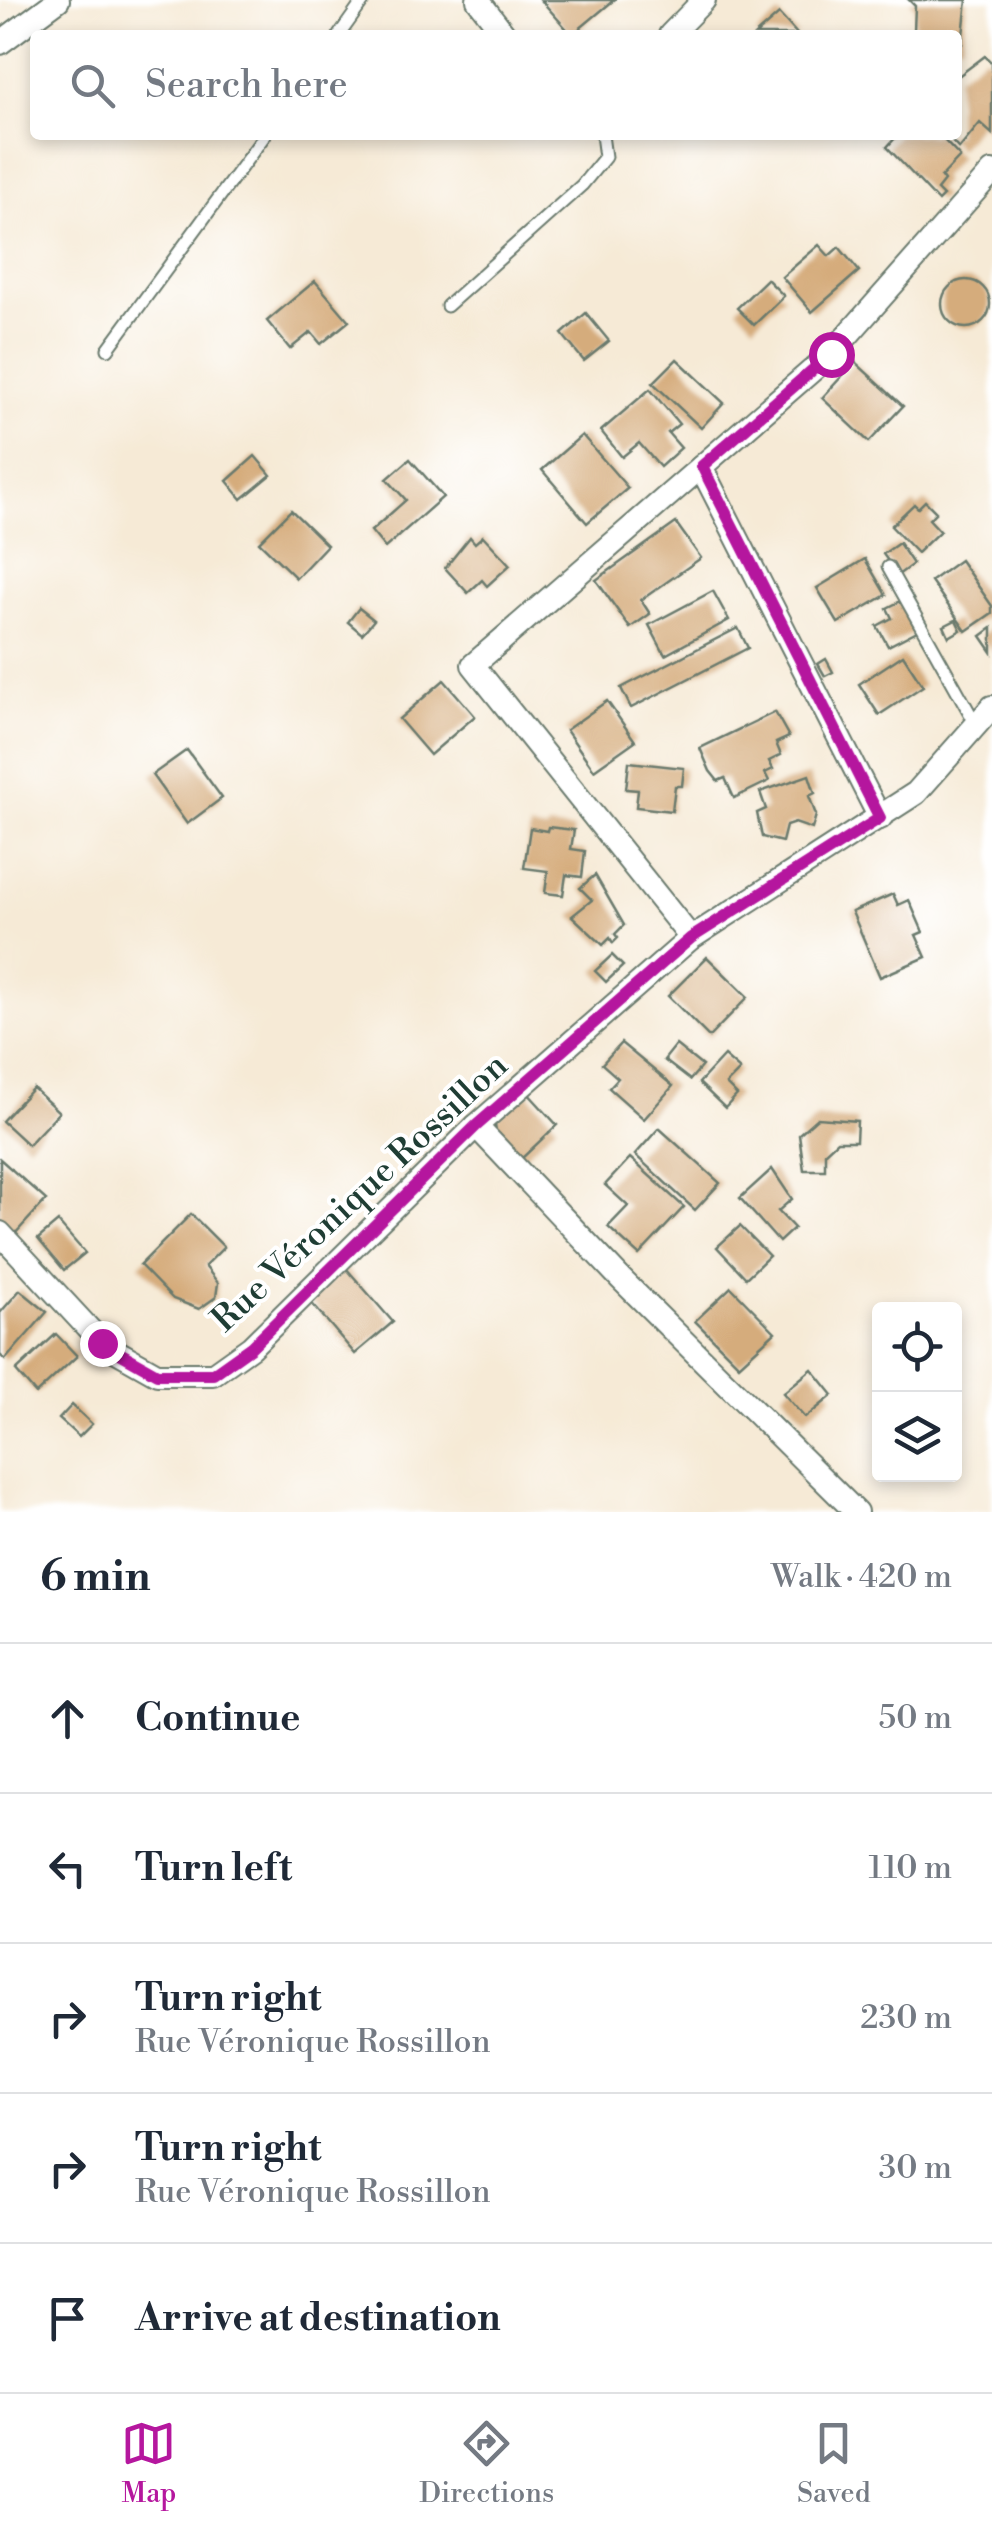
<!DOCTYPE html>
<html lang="en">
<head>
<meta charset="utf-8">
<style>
	:root { --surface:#fff; --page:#f2f2f3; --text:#1f2937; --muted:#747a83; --line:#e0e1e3; --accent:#b5179e }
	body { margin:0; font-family:"Libre Bodoni",serif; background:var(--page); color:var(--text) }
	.controls { position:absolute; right:30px; bottom:30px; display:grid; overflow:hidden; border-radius:10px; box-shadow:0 5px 15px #0003 }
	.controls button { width:90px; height:90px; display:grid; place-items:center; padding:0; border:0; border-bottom:2px solid var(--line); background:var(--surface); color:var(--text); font:50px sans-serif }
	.stop { position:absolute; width:30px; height:30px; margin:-22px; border:8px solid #b5179e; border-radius:50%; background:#fff }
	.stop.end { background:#b5179e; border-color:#fff; box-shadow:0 2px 10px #0008 }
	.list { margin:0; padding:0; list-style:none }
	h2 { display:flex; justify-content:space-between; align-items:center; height:130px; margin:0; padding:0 40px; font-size:42px }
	h2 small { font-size:32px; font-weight:400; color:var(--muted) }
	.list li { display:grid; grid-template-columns:65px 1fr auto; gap:30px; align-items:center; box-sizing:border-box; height:150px; padding:0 40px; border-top:2px solid var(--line) }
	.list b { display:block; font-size:38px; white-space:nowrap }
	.list p { margin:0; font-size:32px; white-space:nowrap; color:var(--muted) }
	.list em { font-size:32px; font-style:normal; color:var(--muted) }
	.icon { flex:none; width:55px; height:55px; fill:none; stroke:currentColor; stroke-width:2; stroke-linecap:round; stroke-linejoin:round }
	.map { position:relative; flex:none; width:992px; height:1512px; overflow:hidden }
	.search { position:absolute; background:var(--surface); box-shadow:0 5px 15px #0003; left:30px; right:30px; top:30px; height:110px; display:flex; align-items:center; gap:25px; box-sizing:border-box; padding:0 35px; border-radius:10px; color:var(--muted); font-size:38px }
	.sheet { height:880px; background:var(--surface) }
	nav { display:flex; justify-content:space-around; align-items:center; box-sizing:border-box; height:140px; border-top:2px solid var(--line); background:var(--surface); font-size:28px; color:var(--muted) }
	nav a { display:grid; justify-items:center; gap:5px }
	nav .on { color:var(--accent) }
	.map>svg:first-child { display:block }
	.building { fill:#d5ac7c }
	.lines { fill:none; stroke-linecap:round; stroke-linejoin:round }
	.lane-casing { stroke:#6a7a6d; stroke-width:15 }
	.street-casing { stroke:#6a7a6d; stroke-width:26 }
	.lane { stroke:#fff; stroke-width:11 }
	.street { stroke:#fff; stroke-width:22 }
	.route { stroke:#b5179e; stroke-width:12 }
	.labels { text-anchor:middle; stroke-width:8; stroke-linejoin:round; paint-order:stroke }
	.street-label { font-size:35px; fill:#1f3d34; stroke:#fff }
</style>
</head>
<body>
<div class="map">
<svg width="992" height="1512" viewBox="0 0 992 1512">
	<rect width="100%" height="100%" fill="#fff"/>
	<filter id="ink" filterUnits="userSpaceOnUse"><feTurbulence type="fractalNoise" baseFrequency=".01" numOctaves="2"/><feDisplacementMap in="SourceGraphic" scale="20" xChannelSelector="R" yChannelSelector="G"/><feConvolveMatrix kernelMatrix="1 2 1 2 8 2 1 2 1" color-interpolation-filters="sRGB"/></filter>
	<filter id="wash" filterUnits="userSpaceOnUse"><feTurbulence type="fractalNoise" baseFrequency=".0048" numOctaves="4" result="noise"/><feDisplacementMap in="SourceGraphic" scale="40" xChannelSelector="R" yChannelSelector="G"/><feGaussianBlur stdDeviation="2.25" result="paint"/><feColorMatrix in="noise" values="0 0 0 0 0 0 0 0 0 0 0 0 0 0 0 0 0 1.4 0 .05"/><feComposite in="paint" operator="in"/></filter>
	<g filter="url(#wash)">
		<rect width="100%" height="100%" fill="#f6ead6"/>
		<g id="blocks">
			<g class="building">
				<path d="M541,0H614L572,35Z"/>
				<path d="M909,0H967L962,44H957V35L914,31L915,6Z"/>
				<path d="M779,14L798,35H755Z"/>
				<path d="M985,56L992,63V134L980,123L959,149L946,135H957V77Z"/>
				<path d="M898,135H939L960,157L941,177L944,181L937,190L943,196L938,201L887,147Z"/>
				<path d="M819,245L829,256L839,247L859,271L812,312L782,277Z"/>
				<path d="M767,279L784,296L754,325L737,308Z"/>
				<circle cx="966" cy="304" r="24"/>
				<path d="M315,281L349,321L321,344L311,332L290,349L267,321Z"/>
				<path d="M586,313L609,341L584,361L562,334Z"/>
				<path d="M677,359L724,403L701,428L653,383Z"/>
				<path d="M855,362L903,406L869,442L822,398Z"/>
				<path d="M650,389L679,424L668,433L681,448L660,467L639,443L622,457L601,431Z"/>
				<path d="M582,435L628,488L587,523L542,470Z"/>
				<path d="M255,456L271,475L242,499L227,481Z"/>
				<path d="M410,459L443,497L385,548L371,531L406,500L387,479Z"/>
				<path d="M925,501L936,512L929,519L940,531L917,553L891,526L914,504L918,508Z"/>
				<path d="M291,510L327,545L296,578L259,542Z"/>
				<path d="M676,523L701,558L641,600L650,614L630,628L596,580Z"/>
				<path d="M483,536L510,565L487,586L482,580L468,593L445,568L470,537L475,543Z"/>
				<path d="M899,543L913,564L898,575L883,554Z"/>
				<path d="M865,559L886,595L838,623L817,588Z"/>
				<path d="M960,560L992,606V613L966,631L931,581Z"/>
				<path d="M713,591L729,620L665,655L649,625Z"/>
				<path d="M901,601L917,631L888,646L877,626L892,618L887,608Z"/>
				<path d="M359,608L374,620L362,634L348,622Z"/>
				<path d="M956,620L961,630L949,637L944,626Z"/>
				<path d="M738,628L748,648L631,708L621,688Z"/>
				<path d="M992,628V652L981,636Z"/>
				<path d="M903,655L923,686L879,715L859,684Z"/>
				<path d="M826,659L833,672L825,676L818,664Z"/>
				<path d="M444,680L475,716L430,755L399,719Z"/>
				<path d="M607,701L635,741L594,770L566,730Z"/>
				<path d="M775,712L789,737L776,743L781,755L769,761L773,769L765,773L769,781L734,798L725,778L718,781L710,771L700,748Z"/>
				<path d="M187,750L222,798L187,824L152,775Z"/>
				<path d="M629,762L684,768L682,786H675L672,811L636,807L638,790L626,789Z"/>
				<path d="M809,775L815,793L809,796L816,815L812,829L795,823L786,826L782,842L762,837L757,813L766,809L760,792Z"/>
				<path d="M548,827L574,830L571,849L585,851L582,877L566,875L563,895L545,893L548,871L524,868L530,828L547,831Z"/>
				<path d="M595,875L624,925L615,934L618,938L613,943L610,938L603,945L572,916L592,900L580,888Z"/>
				<path d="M893,894L898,905L909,900L923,932L916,935L926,957L880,977L852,912Z"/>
				<path d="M612,955L623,966L606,982L595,971Z"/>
				<path d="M707,957L748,997L709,1037L668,996Z"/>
				<path d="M621,1043L673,1086L644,1119L609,1088L618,1078L602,1064Z"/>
				<path d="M676,1045L702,1066L690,1080L664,1060Z"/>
				<path d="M724,1056L740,1070L726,1084L737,1095L725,1108L699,1083Z"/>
				<path d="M33,1088L59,1112L28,1145L2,1121Z"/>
				<path d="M526,1091L557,1125L518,1162L496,1138L495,1121Z"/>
				<path d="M817,1118L857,1121L856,1141H837L825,1152V1170H804L799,1134Z"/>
				<path d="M659,1128L720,1183L695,1210L635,1155Z"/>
				<path d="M630,1158L684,1207L639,1255L608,1227L628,1206L605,1185Z"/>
				<path d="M0,1159L46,1200L13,1236L0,1224Z"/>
				<path d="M772,1169L792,1199L778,1211L794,1228L779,1242L740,1198Z"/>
				<path d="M191,1214L224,1247L205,1266L218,1283L216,1297L199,1309L173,1299L140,1265Z"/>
				<path d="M58,1222L85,1253L64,1270L38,1239Z"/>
				<path d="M740,1226L769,1256L746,1278L717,1247Z"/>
				<path d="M346,1268L393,1322L355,1354L309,1300Z"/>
				<path d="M731,1287L775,1332L739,1365L695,1321Z"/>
				<path d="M20,1290L47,1312L5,1360L0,1355V1313Z"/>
				<path d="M56,1334L77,1356L36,1394L16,1371Z"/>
				<path d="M812,1369L833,1395L805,1418L783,1393Z"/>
				<path d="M72,1405L92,1424L79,1437L59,1419Z"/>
			</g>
		</g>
	</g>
	<g filter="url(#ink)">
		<use href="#blocks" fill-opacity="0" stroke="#6a7a6d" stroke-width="2.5"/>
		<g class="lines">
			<defs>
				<g id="lane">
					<path d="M339,35L364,0"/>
					<path d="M447,306L582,185L605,157L602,135"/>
					<path d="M108,349L265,135"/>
					<path d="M888,567L977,726"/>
				</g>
				<g id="street">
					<path d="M478,0L505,35"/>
					<path d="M670,35L704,0"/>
					<path d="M0,43L58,0"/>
					<path d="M880,818L701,467L831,354L992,172"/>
					<path d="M691,938L473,665L701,467"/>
					<path d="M476,1126L621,1279L856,1512"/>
					<path d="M0,1233L102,1343L157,1374H213L251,1347L476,1126L691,938L916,793L992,707"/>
				</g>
			</defs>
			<use href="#lane" class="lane-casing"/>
			<use href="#street" class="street-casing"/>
			<use href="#lane" class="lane"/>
			<use href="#street" class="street"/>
		</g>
	</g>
	<g class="lines" filter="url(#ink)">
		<path class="route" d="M102,1343L157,1374H213L251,1347L476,1126L691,938L880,818L702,466L831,354"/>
	</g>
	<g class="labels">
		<g class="street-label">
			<text transform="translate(359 1192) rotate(-43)" y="12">Rue Véronique Rossillon</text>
		</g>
	</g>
</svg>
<div class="controls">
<button><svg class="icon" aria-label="locate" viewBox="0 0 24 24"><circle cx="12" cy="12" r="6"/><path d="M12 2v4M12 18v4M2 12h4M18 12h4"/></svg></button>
<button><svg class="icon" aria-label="layers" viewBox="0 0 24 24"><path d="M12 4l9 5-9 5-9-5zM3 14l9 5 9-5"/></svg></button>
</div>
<div class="stop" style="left:831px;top:354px"></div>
<div class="stop end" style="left:102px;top:1343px"></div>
<div class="search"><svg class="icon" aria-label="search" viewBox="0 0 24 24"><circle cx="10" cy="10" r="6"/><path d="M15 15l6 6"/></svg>Search here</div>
</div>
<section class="sheet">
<h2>6 min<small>Walk · 420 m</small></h2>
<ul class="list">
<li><svg class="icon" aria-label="ahead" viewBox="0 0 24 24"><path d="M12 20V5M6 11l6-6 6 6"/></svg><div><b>Continue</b></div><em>50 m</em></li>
<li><svg class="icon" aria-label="left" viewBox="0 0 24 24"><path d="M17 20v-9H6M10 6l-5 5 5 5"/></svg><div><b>Turn left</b></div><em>110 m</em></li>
<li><svg class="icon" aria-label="right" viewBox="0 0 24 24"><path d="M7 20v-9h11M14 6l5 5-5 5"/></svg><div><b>Turn right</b><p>Rue Véronique Rossillon</p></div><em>230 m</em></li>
<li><svg class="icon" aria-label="right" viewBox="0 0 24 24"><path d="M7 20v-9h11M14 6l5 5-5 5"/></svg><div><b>Turn right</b><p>Rue Véronique Rossillon</p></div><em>30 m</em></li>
<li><svg class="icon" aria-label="arrive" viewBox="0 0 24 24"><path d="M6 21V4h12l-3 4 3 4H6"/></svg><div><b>Arrive at destination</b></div></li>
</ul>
</section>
<nav>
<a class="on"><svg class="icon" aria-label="map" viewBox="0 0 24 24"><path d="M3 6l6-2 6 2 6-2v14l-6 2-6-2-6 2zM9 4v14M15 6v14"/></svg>Map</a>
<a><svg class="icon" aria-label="directions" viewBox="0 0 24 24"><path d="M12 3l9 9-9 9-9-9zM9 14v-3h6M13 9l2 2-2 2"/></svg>Directions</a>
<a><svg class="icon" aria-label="saved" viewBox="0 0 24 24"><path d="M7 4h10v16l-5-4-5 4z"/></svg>Saved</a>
</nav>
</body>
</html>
